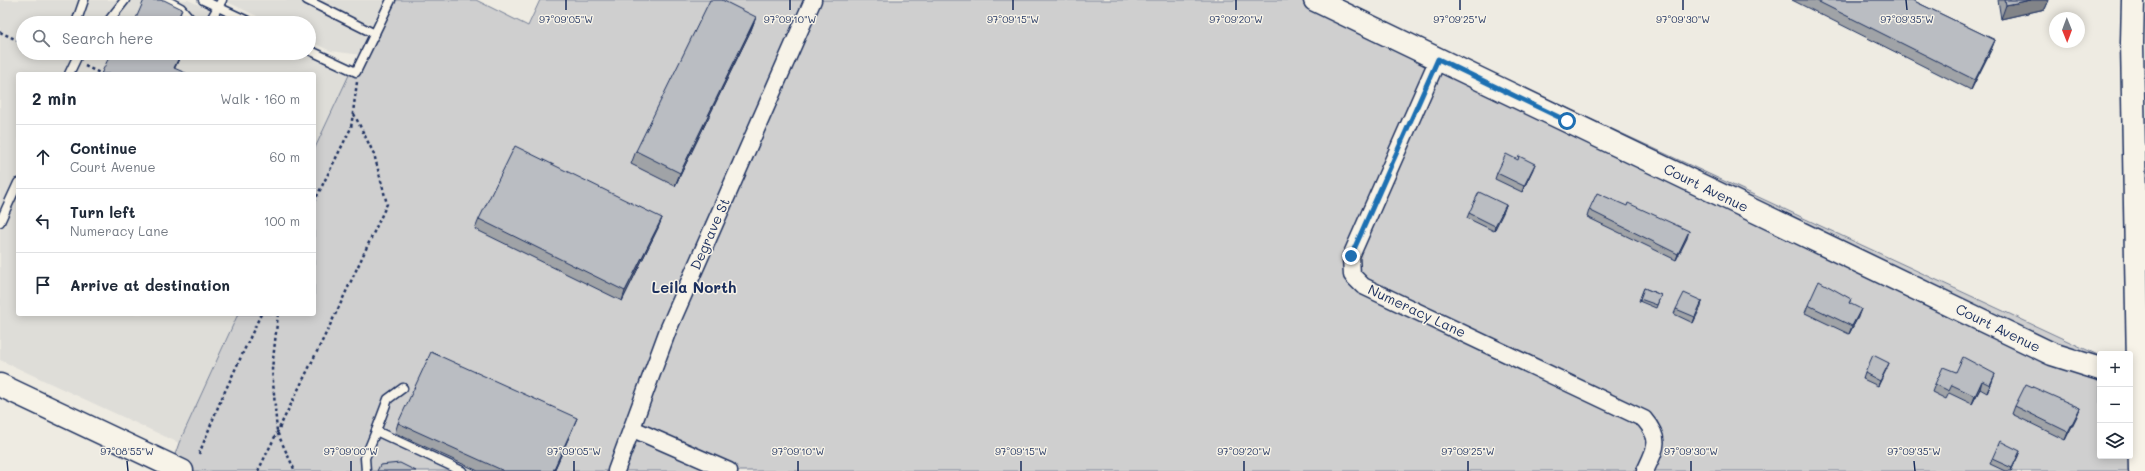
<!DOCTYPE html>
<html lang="en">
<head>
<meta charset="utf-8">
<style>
	:root { --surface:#fff; --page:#f6f6f7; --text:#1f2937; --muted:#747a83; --line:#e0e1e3 }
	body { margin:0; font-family:Mali,sans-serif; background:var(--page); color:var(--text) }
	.controls { position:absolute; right:12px; bottom:12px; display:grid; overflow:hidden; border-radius:4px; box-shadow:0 2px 10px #0003 }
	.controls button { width:36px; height:36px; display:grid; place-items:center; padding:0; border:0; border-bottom:1px solid var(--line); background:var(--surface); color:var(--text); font:20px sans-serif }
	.compass { position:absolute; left:2049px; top:12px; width:36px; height:36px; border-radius:50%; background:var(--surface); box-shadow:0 2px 10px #0003; rotate:179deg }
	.stop { position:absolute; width:12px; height:12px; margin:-9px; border:3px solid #1f6fb2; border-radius:50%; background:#fff }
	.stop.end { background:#1f6fb2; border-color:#fff; box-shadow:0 1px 4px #0008 }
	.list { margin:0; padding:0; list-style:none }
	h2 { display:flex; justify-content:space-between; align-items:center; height:52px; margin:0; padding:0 16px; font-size:17px }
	h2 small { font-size:13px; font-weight:400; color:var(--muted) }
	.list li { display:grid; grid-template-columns:26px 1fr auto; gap:12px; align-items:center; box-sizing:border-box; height:64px; padding:0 16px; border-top:1px solid var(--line) }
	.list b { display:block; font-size:15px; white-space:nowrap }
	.list p { margin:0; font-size:13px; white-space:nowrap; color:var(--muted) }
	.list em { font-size:13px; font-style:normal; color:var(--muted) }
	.icon { flex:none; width:22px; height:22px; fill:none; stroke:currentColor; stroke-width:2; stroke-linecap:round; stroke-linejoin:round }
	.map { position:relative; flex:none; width:2145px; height:471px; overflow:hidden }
	.search { position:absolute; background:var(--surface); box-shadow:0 2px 10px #0003; left:16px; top:16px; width:300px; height:44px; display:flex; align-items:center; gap:10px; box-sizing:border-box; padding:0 14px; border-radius:22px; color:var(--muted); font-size:15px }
	.panel { position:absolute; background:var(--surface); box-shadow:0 2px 10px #0003; left:16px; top:72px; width:300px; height:244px; border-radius:4px }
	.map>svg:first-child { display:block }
	.built { fill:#deddd8 }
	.green { fill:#cfcfcf; stroke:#757f96 }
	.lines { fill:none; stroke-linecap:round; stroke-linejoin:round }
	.lane-casing { stroke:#1b2f5e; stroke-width:11 }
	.street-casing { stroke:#1b2f5e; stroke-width:19 }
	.secondary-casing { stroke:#1b2f5e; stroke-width:25 }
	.path { stroke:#1b2f5e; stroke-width:2.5; stroke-dasharray:3 3; stroke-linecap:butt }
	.lane { stroke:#f7f3e8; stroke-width:8 }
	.street { stroke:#f7f3e8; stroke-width:16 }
	.secondary { stroke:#f7f3e8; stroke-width:22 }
	.wall { fill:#a0a3a7; stroke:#1b2f5e }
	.shaded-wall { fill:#828488; stroke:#1b2f5e }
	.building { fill:#babdc2; stroke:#1b2f5e }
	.route { stroke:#1f6fb2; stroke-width:5 }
	.ticks { fill:none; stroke:#1b2f5e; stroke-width:1.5 }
	.labels { text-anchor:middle; stroke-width:3; stroke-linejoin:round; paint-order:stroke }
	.street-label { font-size:14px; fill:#1b2f5e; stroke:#f7f3e8 }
	.neighbourhood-label { font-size:15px; font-weight:bold; fill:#1b2f5e; stroke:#f7f3e8 }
	.ticks-label { font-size:10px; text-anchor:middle; fill:#1b2f5e; stroke:#f7f3e8; stroke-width:3; stroke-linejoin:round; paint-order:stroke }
</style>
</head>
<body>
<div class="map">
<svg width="2145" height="471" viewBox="0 0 2145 471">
	<rect width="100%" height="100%" fill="#eeebe2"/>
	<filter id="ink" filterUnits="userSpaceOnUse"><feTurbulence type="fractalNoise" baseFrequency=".025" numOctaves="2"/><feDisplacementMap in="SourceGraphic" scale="8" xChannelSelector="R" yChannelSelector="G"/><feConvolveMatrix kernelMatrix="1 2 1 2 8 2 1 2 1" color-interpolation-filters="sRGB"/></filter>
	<g filter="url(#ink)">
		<g class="built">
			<path d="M0,0H188L237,23H23V53H301L349,75L314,150V74H18V314H238L179,443L0,360Z"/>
			<path d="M223,0H419L391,59L331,51L309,41V23H272Z"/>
		</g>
		<path class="green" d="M391,0H476L528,26L540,0H1335L2100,356V456H2130L2139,471H182L171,466L179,443L238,314H314V150L349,75L356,72Z"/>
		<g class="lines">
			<defs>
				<g id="lane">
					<path d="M166,0L181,8L194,23"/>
					<path d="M203,0L252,23"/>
					<path d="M307,0L375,34"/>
					<path d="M76,23L84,0"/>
					<path d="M107,23L125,0"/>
					<path d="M209,23L222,0"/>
					<path d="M309,50L356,72L391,0"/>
					<path d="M69,74L79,53"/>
					<path d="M0,222L18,183"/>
					<path d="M376,431L388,399L403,388"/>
					<path d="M366,471L365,458L376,431L462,471"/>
				</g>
				<g id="street">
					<path d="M1438,59L1351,256L1352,275L1363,286L1644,419C1662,440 1656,448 1645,471"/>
					<path d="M633,429L729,471"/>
					<path d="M616,471L668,330L813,0"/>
				</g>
				<g id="secondary">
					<path d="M1315,0L2052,354L2100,369"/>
					<path d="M2133,0L2132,43L2140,471"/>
					<path d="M0,385L182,471"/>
				</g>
			</defs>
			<use href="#lane" class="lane-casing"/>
			<use href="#street" class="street-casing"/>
			<use href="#secondary" class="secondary-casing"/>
			<g class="path">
				<path d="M0,32L23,43"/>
				<path d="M43,53L66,57"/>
				<path d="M85,66L102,74"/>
				<path d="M314,202L351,128L357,82"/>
				<path d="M278,314L272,369L277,432L295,471"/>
				<path d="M199,454L220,402L261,314"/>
				<path d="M258,471L338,309L387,204L374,154L354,114"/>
			</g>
			<use href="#lane" class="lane"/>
			<use href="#street" class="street"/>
			<use href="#secondary" class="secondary"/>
		</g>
		<g class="wall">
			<path d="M1792,0H1912L1995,40L1991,50L1971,90Z"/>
			<path d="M1998,0H2049L2045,9L2001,19Z"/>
			<path d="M756,17L751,30L675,186L631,164L636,151Z"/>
			<path d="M1533,169L1522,192L1495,179L1497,173Z"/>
			<path d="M1506,205L1494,231L1467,218L1469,213Z"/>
			<path d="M1589,210L1687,238L1676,260L1587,217Z"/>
			<path d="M662,218L658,228L622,301L475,229L479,219Z"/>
			<path d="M1644,288L1661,295L1656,308L1639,301Z"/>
			<path d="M1851,299L1849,304L1858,317L1849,334L1805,313L1808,305Z"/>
			<path d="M1702,301L1693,323L1674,314L1676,309Z"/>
			<path d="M1887,368L1878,386L1863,379L1865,373Z"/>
			<path d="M1956,372L1992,382L1987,393L1980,389L1972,404L1949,393L1946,399L1932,392L1935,384Z"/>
			<path d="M2015,406L2080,408L2077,416L2065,440L2012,414Z"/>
			<path d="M398,423L573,428L554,471H478L395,433Z"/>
			<path d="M2018,456L2011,471H2005L1990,464L1992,459Z"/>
		</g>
		<g class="shaded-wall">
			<path d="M2031,0H2049L2045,9L2001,19L2006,5Z"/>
			<path d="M756,17L751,30L675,186L680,173Z"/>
			<path d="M1995,40L1991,50L1971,90L1975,80Z"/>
			<path d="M181,53H182L172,74L174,68Z"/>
			<path d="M1535,164L1533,169L1522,192L1524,186Z"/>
			<path d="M1506,205L1504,211L1494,231L1495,226Z"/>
			<path d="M662,218L658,228L622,301L625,291Z"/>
			<path d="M1689,231L1687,238L1676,260L1678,254Z"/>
			<path d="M1702,301L1701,307L1693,323L1695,317Z"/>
			<path d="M1861,309L1858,317L1849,334L1852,326Z"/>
			<path d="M1889,363L1887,368L1878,386L1880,381Z"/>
			<path d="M1995,374L1992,382L1987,393L1990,385Z"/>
			<path d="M1982,381L1980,389L1972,404L1975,396Z"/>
			<path d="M2080,408L2077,416L2065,440L2068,432Z"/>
			<path d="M577,418L573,428L554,471H553Z"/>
			<path d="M2020,451L2018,456L2011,471L2012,468Z"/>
		</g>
		<g class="building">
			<path d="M144,0H164L182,9L176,23H134Z"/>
			<path d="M710,0H722L756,17L680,173L636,151Z"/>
			<path d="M1815,0H1912L1995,40L1975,80Z"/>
			<path d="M2005,0H2031L2006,5Z"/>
			<path d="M111,53H181L174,68L188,74H101Z"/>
			<path d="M515,146L662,218L625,291L479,219Z"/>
			<path d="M1506,154L1518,160L1519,156L1535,164L1524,186L1497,173Z"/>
			<path d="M1479,192L1506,205L1495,226L1469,213Z"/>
			<path d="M1597,193L1627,206L1628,203L1689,231L1678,254L1589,210Z"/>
			<path d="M1819,281L1851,299L1849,303L1861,309L1852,326L1808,305Z"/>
			<path d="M1644,288L1661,295L1657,305L1640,299Z"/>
			<path d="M1684,293L1702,301L1695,317L1676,309Z"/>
			<path d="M431,352L577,418L553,471H504L398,423Z"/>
			<path d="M1873,355L1889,363L1880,381L1865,373Z"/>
			<path d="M1963,357L1995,374L1990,385L1982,381L1975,396L1952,385L1949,391L1935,384L1943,367L1956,372Z"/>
			<path d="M2026,384L2080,408L2068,432L2015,406Z"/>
			<path d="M2000,441L2020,451L2012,468L1992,459Z"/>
			<path d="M400,463L416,471H377L380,465Z"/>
		</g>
	</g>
	<g class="lines" filter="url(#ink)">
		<path class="route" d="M1351,256L1438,59L1567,121"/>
	</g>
	<path class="ticks" d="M566,0V10M790,0V10M1013,0V10M1236,0V10M1460,0V10M1683,0V10M1906,0L1907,10M127,461L128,471M351,461V471M574,461V471M798,461V471M1021,461V471M1244,461V471M1468,461V471M1691,461V471M1914,461L1915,471"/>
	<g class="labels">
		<g class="street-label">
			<text transform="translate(1706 188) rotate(26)" y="5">Court Avenue</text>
			<text transform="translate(710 234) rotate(-66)" y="5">Degrave St</text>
			<text transform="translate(1417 311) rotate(25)" y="5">Numeracy Lane</text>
			<text transform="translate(1998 328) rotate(26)" y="5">Court Avenue</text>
		</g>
		<g class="neighbourhood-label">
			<text x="694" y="293">Leila North</text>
		</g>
	</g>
	<g class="ticks-label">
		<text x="566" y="23">97°09'05"W</text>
		<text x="790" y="23">97°09'10"W</text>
		<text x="1013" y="23">97°09'15"W</text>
		<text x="1236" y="23">97°09'20"W</text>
		<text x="1460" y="23">97°09'25"W</text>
		<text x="1683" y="23">97°09'30"W</text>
		<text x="1907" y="23">97°09'35"W</text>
		<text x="127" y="455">97°08'55"W</text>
		<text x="351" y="455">97°09'00"W</text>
		<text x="574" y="455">97°09'05"W</text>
		<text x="798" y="455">97°09'10"W</text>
		<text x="1021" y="455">97°09'15"W</text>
		<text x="1244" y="455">97°09'20"W</text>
		<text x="1468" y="455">97°09'25"W</text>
		<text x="1691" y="455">97°09'30"W</text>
		<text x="1914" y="455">97°09'35"W</text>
	</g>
</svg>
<div class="controls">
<button>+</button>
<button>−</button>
<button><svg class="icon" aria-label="layers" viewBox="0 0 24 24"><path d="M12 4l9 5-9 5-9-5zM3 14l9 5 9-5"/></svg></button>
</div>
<svg class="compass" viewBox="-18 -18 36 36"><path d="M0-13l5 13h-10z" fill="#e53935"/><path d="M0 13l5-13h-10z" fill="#747a83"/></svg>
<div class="stop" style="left:1567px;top:121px"></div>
<div class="stop end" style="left:1351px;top:256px"></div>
<div class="search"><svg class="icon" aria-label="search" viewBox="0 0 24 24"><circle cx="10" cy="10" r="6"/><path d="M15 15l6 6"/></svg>Search here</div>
<section class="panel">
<h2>2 min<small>Walk · 160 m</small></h2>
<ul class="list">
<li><svg class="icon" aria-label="ahead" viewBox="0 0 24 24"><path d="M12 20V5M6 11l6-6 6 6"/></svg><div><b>Continue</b><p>Court Avenue</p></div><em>60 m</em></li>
<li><svg class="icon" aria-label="left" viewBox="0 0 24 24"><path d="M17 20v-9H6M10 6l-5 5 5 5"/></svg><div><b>Turn left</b><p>Numeracy Lane</p></div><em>100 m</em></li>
<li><svg class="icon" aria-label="arrive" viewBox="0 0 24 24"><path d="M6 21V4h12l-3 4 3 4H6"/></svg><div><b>Arrive at destination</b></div></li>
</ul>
</section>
</div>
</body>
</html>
